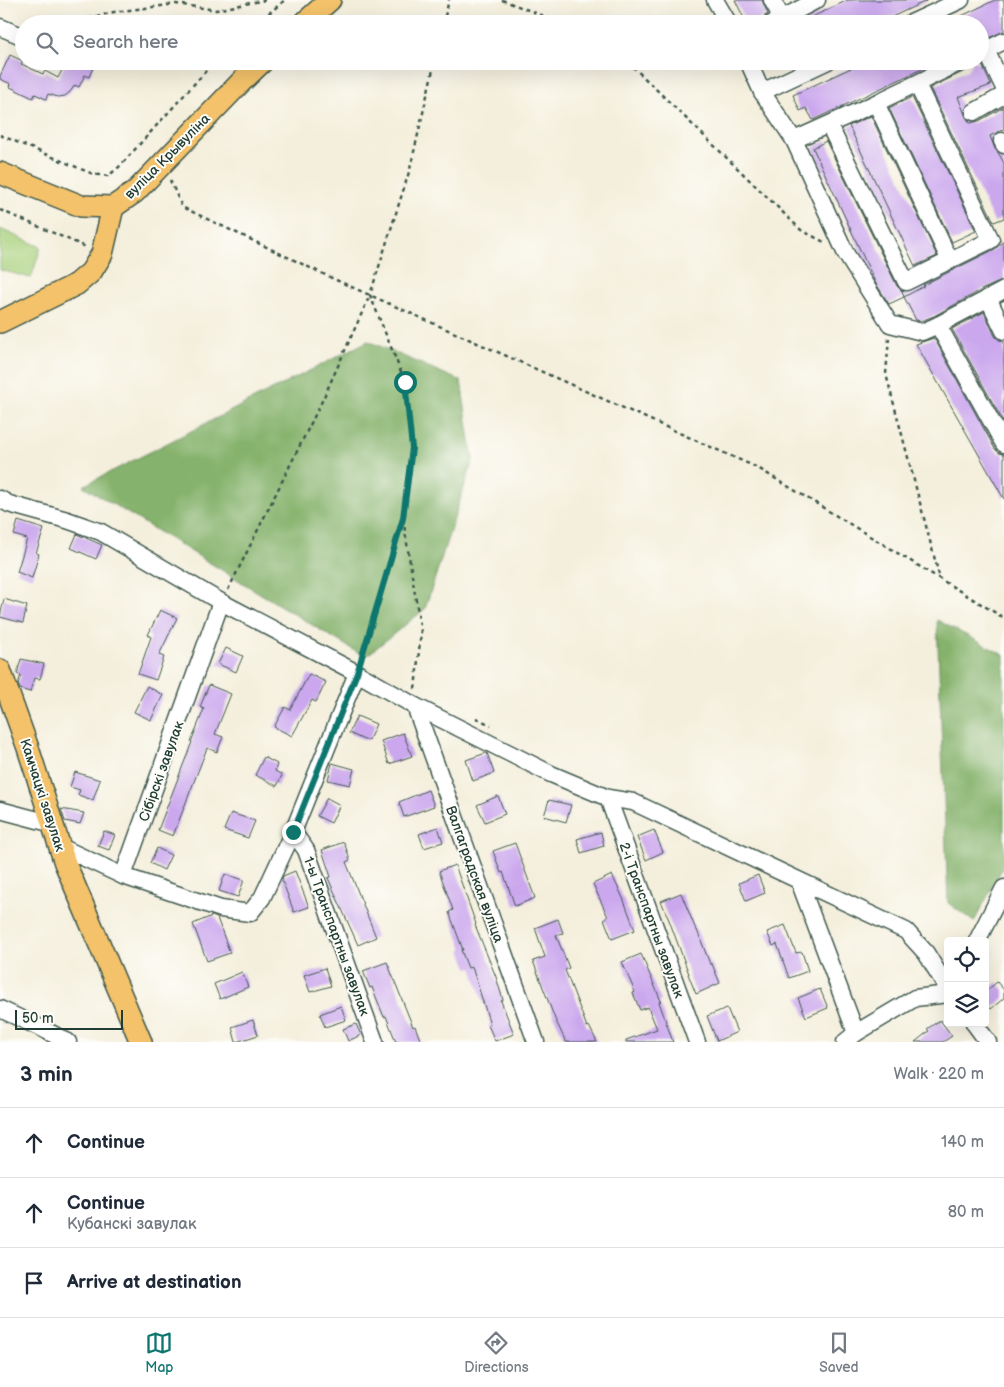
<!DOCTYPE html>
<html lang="en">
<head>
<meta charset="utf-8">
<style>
	:root { --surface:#fff; --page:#f2f2f3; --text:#1f2937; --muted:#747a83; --line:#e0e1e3; --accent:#0f766e }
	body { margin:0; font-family:"Balsamiq Sans",sans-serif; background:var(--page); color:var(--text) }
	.controls { position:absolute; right:15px; bottom:15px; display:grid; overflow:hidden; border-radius:5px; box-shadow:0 5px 20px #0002 }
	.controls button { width:45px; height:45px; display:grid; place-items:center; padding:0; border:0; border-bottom:1px solid var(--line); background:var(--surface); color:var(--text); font:25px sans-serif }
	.scale { position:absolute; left:15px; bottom:12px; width:108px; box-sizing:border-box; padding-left:5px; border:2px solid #1f3d34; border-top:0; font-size:14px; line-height:18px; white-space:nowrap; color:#1f3d34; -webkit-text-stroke:4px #fdfcf7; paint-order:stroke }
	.stop { position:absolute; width:15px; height:15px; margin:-11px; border:4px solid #0f766e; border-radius:50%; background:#fff }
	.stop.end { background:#0f766e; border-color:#fff; box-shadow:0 1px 5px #0008 }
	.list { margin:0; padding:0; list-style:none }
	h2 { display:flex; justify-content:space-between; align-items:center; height:65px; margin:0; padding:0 20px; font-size:21px }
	h2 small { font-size:16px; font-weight:400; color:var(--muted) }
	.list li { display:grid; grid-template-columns:32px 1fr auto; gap:15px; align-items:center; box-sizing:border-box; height:70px; padding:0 20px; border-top:1px solid var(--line) }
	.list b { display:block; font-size:19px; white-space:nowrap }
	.list p { margin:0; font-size:16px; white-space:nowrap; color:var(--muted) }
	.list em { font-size:16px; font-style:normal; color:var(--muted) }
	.icon { flex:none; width:28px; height:28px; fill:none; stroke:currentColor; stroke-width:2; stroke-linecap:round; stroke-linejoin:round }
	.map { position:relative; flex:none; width:1004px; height:1042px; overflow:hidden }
	.search { position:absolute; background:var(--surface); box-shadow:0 5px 20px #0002; left:15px; right:15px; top:15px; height:55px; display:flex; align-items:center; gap:12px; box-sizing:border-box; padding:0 18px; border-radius:28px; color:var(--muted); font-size:19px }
	.sheet { height:275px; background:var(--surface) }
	nav { display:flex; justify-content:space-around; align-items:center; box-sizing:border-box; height:70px; border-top:1px solid var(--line); background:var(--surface); font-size:14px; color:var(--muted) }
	nav a { display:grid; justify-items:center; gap:2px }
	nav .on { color:var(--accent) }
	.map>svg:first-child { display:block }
	.green { fill:#a7d07c; stroke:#638658 }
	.forest { fill:#85b26c; stroke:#527850 }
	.building { fill:#cba7ee }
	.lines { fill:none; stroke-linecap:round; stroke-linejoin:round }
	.minor-casing { stroke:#3f584d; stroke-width:19 }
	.major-casing { stroke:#3f584d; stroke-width:24 }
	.path { stroke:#3f584d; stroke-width:2.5; stroke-dasharray:4 4; stroke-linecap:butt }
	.minor { stroke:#fff; stroke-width:16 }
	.major { stroke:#f3c26a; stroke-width:21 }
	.route { stroke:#0f766e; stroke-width:6 }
	.labels { text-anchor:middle; stroke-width:4; stroke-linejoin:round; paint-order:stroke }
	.street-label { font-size:14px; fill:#1f3d34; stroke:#fdfcf7 }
</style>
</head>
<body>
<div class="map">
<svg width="1004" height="1042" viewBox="0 0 1004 1042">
	<rect width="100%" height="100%" fill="#fdfcf7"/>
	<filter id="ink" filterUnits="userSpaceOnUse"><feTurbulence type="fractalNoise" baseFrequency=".02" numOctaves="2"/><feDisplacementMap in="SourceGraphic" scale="10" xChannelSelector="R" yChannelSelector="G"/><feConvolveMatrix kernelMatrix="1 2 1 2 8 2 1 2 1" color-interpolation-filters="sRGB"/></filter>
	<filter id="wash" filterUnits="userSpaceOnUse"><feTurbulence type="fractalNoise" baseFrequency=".0096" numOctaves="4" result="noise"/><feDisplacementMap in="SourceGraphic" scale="20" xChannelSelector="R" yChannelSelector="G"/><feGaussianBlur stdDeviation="1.12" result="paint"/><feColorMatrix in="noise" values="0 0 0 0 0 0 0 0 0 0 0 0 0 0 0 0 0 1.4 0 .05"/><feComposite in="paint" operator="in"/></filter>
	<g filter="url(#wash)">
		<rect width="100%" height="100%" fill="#f4efdc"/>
		<path class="green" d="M0,229L41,247L31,278L0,270Z"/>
		<g class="forest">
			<path d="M368,341L461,381L473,460L425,609L365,657L83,486Z"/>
			<path d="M937,620L1004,655V865L974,922L948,903Z"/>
		</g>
		<g id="blocks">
			<g class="building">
				<path d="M735,0H762L768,14L759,19L761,24H747Z"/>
				<path d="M848,0H928L877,24H797Z"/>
				<path d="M995,0H1004V31L980,42V24H945Z"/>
				<path d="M10,55L23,61L21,64L43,74L45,71L58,78L65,64L68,65L70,61H96L89,77L85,75L79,87L75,85L70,92L65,96L58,97L48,94L46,99L35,94L33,98L10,87L11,84L0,79V76Z"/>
				<path d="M866,61H939L813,120L806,108L800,111L793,95Z"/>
				<path d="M973,61L981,63L991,85L958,97L966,117L970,123L979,121L1004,107V129L990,136L995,149L999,154L1004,163V218L994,222L930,88L967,70L971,66Z"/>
				<path d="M912,97L976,231L952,242L889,108Z"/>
				<path d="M871,116L937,256L915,266L849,126Z"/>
				<path d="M826,141L897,286L902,291L904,297L889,304L875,282L813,148Z"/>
				<path d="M1004,241V280L983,289L934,316L921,321L916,320L904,297L924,286L923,285L995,249Z"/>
				<path d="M984,312L995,336L999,340L1004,341V423L952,329Z"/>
				<path d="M934,338L995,449L999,453L1004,454V499L916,344Z"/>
				<path d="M18,521L44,529L36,553L39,554L32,578L17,572L27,539L14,535Z"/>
				<path d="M77,534L102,545L96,559L71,548Z"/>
				<path d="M4,599L27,606L23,623L0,617Z"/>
				<path d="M160,610L177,618L159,655L164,657L156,680L138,674L151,637L148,635Z"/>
				<path d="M226,648L243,656L236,672L218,664Z"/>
				<path d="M21,659L44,664L40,679L34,678L30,692L20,689L18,684L21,675L17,674Z"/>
				<path d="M309,674L326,682L316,702L312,700L292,736L274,727L285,707L290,710Z"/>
				<path d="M209,685L231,694L215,734L223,737L217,752L207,748L173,836L158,830L192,742H191L204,709L200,707Z"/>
				<path d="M147,686L163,695L151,720L134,712Z"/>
				<path d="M357,716L376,724L369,740H364L349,733Z"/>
				<path d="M403,733L412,756L389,764L381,741Z"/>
				<path d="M486,753H487L494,773L473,781L466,760Z"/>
				<path d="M264,757L277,764L275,771L282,775L277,786L255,775Z"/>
				<path d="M332,763L354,769L350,785L328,780Z"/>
				<path d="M75,772L100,780L93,800L78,795L80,790L70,787Z"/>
				<path d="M428,790L434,806L404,817L399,802Z"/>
				<path d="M498,796L505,814L485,822L477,805Z"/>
				<path d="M327,798L340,805L331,823L317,816Z"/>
				<path d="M549,800L571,805L566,822L544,816Z"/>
				<path d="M61,809L84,813L80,824L65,821Z"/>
				<path d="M231,813L255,821L248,838L224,830Z"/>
				<path d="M438,827L443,842L424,848L419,834Z"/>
				<path d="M654,830L663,852L646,860L637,837Z"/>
				<path d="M104,831L115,835L109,850L98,846Z"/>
				<path d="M601,832L604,846L581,853L577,839Z"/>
				<path d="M344,842L350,860L346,862L376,937L358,945L328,878L331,877L322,850Z"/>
				<path d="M515,843L535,898L515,906L503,872L501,873L493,851Z"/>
				<path d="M157,848L171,855L164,870L150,863Z"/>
				<path d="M455,865L476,924L475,925L496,977L503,1000L501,1001L514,1034L495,1041L488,1025L490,1024L472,967L468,968L461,950H463L449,912L453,910L439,871Z"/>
				<path d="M295,871L309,907L294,912L282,880L283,876Z"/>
				<path d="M225,874L244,880L238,897L219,891Z"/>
				<path d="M612,875L623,898L635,930L612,939L604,919L608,917L593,884Z"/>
				<path d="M758,875L765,893L746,901L739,883Z"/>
				<path d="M681,893L696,930H697L710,964H712L720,983L696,994L688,974H689L669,920L661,901Z"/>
				<path d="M212,916L217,918L230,953L207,961L193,924Z"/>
				<path d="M558,919L563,933L556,935L569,968L565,970L587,1027L589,1026L597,1042H566L555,1019L533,961L545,957L535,928Z"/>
				<path d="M785,925L796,953L802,952L808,971L789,978L777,944L773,946L767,932Z"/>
				<path d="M641,954L661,1001L659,1002L673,1042H626V1040L657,1029L648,1007L640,1010L633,993L635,992L622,962Z"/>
				<path d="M387,962L413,1027L415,1026L421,1042H396L386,1016L384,1017L372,987L370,988L363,971Z"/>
				<path d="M325,968L331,986L310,992L304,975Z"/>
				<path d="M242,972L248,987L220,999L214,984Z"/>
				<path d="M997,982L1004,990V998L991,1009L985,1003V992Z"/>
				<path d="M820,989L828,1008L806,1017L798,998Z"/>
				<path d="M341,1006L346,1020L325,1027L320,1014Z"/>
				<path d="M727,1008L737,1032L717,1041L707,1016Z"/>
				<path d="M253,1020L258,1035L236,1042L232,1027Z"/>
				<path d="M940,1020L952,1036L943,1042H915L929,1031L927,1029Z"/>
				<path d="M356,1024L361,1035L348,1041L343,1029Z"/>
			</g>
		</g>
	</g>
	<g filter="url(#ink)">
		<use href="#blocks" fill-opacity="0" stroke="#3f584d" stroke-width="1"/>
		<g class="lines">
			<defs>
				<g id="minor">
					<path d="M715,0L729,24"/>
					<path d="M772,0L782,18"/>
					<path d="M771,24L817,0"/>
					<path d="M909,24L961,0"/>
					<path d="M0,27L24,37"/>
					<path d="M986,50L1004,88"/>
					<path d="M980,53L1004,41"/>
					<path d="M748,61L762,92L794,140L846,254L890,324L922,332L938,325L1004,290"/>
					<path d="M762,92L828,61"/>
					<path d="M876,103L950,261"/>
					<path d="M974,112L1004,95"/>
					<path d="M829,125L906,282L991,240L917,84"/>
					<path d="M794,140L876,103L963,61"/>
					<path d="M1002,141L1004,145"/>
					<path d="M988,298L1004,331"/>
					<path d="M938,325L1004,444"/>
					<path d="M0,499L9,504L67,520L101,532L221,602L357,673L415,706L551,774L608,798L633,802L906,931L926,953L948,989"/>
					<path d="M415,706L536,1042"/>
					<path d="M608,798L697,1042"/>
					<path d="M0,810L53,824"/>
					<path d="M293,832L306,850L375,1042"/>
					<path d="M61,847L123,876L221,909L250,913L262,898L293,832L357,673"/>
					<path d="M123,876L221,602"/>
					<path d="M799,881L856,1033"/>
					<path d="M977,941L1004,888"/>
					<path d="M0,1009L43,1029L68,1042"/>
					<path d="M974,1023L988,1042"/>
					<path d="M845,1042L856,1033L915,998L948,994"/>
				</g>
				<g id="major">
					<path d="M303,24L330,0"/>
					<path d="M0,173L81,206L113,207L135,192L241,82L263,61"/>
					<path d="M0,322L77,284L91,272L102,254L113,207"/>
					<path d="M0,670L28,748L65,863L141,1042"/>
				</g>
			</defs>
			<use href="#minor" class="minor-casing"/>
			<use href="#major" class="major-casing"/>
			<g class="path">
				<path d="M502,0L565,24"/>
				<path d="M65,24L114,12L176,4L216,10L265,0"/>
				<path d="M256,24L285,0"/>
				<path d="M443,24L449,0"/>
				<path d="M627,61L801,230L824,242"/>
				<path d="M0,135L93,174L108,176L119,167L215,61"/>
				<path d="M170,180L182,207L336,280L758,468L1004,618"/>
				<path d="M0,210L86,247"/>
				<path d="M889,338L886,374L940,579"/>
				<path d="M228,590L323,399L370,295"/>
				<path d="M361,660L403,519"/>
				<path d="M415,689L421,632L403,518L412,448L405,382L370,295L410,169L435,61"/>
				<path d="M476,718L491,725"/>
			</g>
			<use href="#minor" class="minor"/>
			<use href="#major" class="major"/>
		</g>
	</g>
	<g class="lines" filter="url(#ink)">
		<path class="route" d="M293,832L357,673L403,518L412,448L405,382"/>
	</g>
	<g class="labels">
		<g class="street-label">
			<text transform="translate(167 156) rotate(-45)" y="5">вуліца Крывуліна</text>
			<text transform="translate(161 771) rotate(-70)" y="5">Сібірскі завулак</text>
			<text transform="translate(43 795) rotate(72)" y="5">Камчацкі завулак</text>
			<text transform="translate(475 874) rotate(70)" y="5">Валгаградская вуліца</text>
			<text transform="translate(652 920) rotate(70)" y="5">2-і Транспартны завулак</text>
			<text transform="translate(337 936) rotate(70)" y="5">1-ы Транспартны завулак</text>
		</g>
	</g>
</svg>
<div class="controls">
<button><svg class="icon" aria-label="locate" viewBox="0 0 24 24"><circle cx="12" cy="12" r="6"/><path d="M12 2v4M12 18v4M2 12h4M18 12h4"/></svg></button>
<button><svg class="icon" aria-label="layers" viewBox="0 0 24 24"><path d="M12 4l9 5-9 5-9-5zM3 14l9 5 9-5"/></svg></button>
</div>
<div class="scale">50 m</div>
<div class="stop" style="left:405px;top:382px"></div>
<div class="stop end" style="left:293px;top:832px"></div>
<div class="search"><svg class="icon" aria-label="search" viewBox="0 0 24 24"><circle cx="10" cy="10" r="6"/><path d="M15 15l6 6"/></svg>Search here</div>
</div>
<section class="sheet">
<h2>3 min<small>Walk · 220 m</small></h2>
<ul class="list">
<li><svg class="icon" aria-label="ahead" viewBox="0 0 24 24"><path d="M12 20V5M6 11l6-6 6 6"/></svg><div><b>Continue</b></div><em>140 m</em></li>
<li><svg class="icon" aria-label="ahead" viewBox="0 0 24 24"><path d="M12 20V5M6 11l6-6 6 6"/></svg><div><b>Continue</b><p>Кубанскі завулак</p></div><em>80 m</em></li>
<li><svg class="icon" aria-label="arrive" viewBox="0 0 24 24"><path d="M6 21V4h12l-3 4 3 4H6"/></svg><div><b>Arrive at destination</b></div></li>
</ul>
</section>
<nav>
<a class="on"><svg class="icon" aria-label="map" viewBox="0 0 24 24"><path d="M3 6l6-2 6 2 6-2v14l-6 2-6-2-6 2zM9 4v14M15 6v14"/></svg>Map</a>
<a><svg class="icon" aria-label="directions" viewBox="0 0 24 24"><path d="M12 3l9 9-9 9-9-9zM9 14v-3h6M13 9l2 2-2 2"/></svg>Directions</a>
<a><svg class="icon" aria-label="saved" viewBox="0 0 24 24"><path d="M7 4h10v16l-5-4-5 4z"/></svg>Saved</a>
</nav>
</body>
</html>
